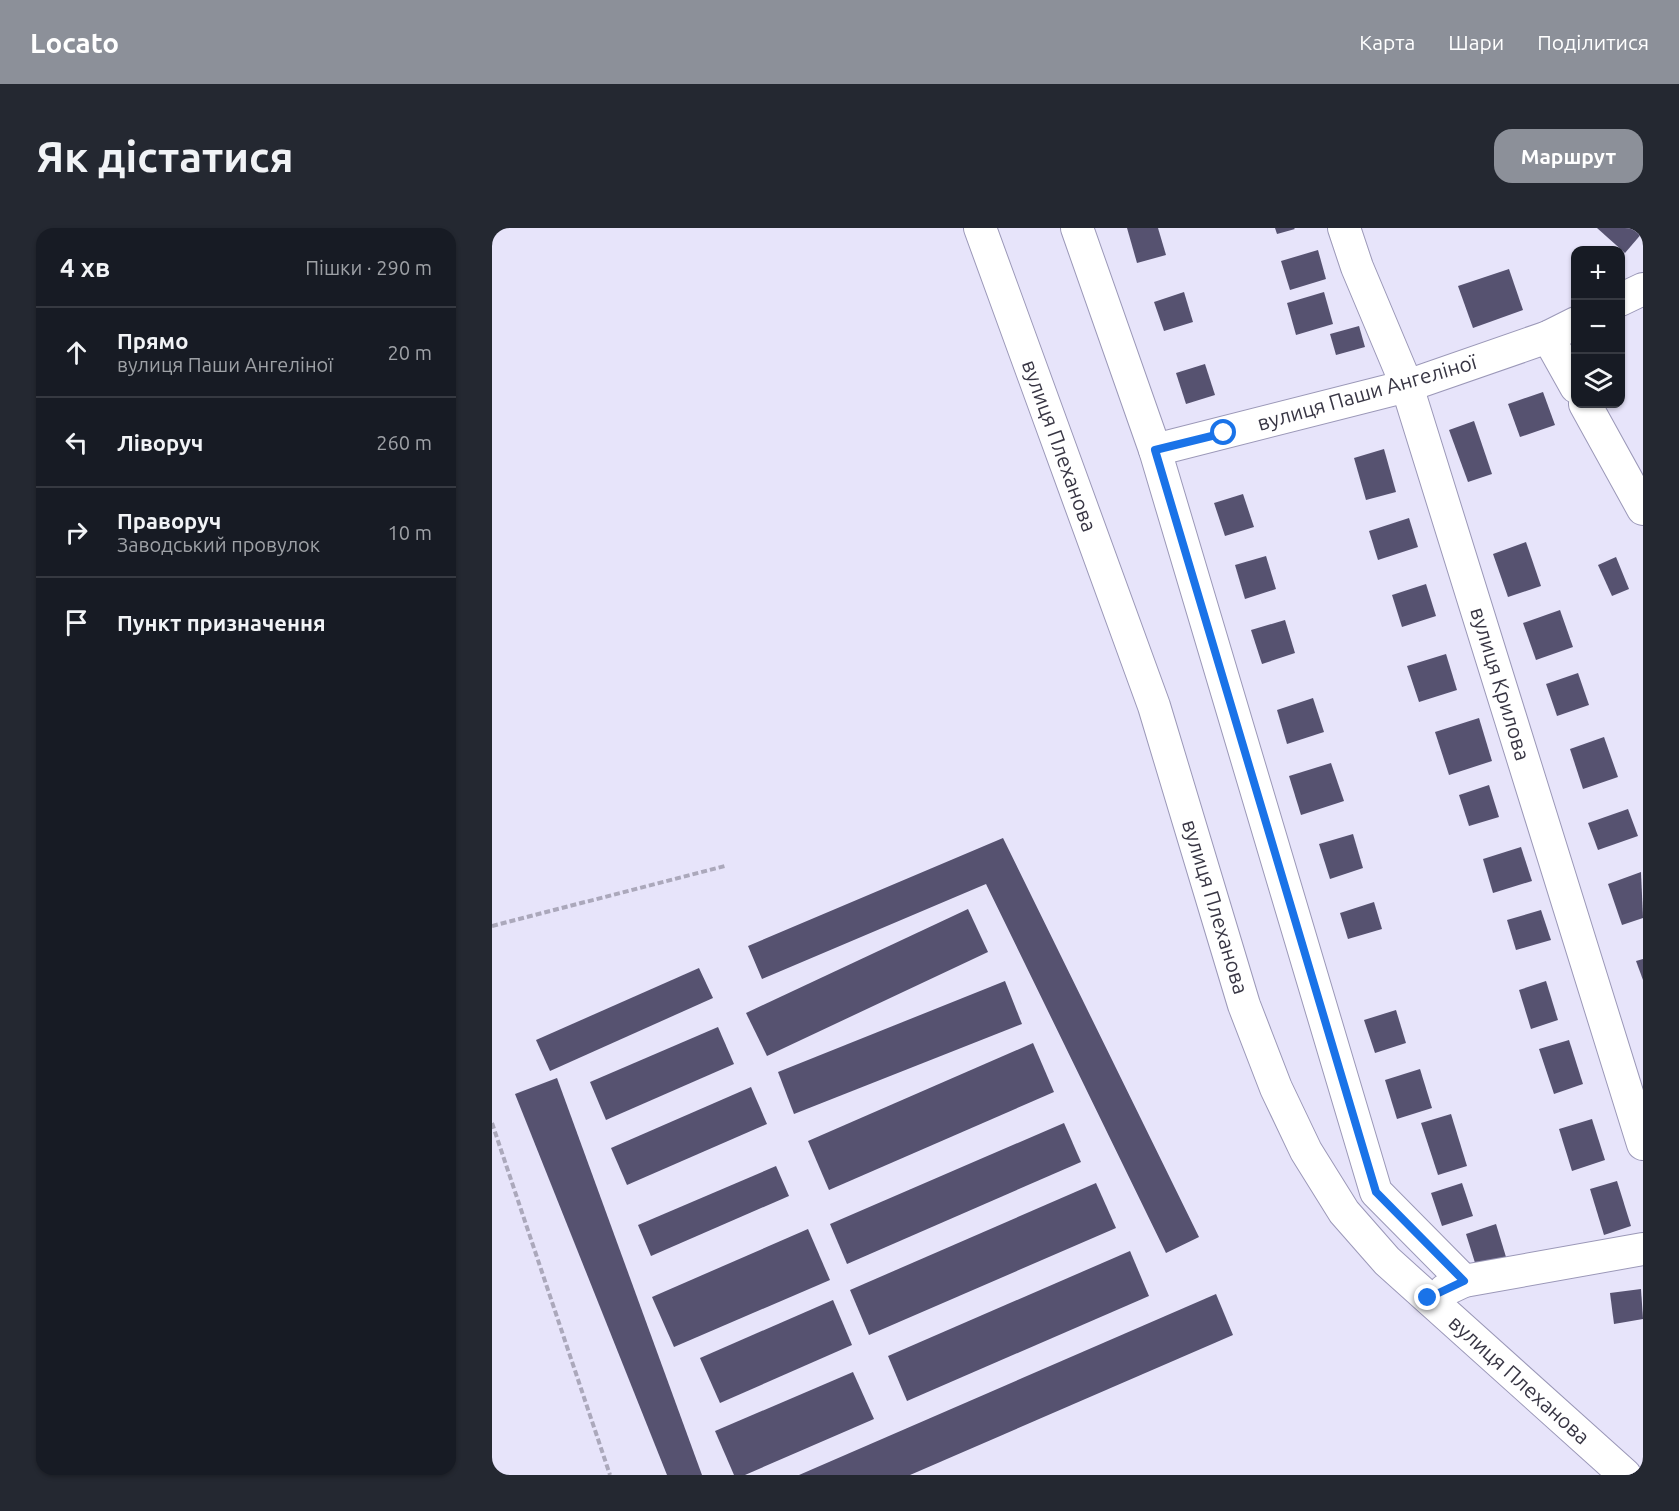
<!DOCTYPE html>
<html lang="uk">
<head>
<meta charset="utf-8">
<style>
	:root { --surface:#171b24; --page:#242831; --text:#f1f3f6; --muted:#9ea1a6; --line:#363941; --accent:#8c9099 }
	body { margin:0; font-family:Ubuntu,sans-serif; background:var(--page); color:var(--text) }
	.controls { position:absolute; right:18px; top:18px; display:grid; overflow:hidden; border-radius:12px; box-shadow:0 2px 4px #0004 }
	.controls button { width:54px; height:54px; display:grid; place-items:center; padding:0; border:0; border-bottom:2px solid var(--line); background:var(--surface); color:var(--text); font:30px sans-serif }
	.stop { position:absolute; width:18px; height:18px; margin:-14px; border:4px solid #1a73e8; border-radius:50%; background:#fff }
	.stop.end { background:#1a73e8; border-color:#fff; box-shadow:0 2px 6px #0008 }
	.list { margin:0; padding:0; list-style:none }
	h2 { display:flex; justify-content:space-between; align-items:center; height:78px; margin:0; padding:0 24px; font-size:26px }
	h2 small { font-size:20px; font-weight:400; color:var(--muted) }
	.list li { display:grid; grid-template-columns:39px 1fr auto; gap:18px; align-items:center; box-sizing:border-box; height:90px; padding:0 24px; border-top:2px solid var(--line) }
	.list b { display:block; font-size:22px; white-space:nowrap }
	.list p { margin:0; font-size:20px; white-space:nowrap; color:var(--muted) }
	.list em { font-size:20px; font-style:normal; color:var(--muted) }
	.icon { flex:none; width:33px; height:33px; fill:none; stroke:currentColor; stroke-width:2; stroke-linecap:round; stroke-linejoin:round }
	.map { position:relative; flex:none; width:1151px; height:1247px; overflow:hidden; border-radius:18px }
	header { display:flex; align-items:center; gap:36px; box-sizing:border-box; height:84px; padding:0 30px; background:var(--accent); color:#fff }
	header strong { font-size:28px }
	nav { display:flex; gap:33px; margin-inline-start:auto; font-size:21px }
	.intro { display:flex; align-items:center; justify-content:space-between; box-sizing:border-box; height:144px; padding:0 36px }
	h1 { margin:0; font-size:42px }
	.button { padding:15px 27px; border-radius:18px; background:var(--accent); color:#fff; font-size:21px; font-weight:700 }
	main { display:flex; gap:36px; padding:0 36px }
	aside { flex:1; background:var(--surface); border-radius:18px; box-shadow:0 2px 4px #0004 }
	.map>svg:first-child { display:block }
	.building { fill:#565270 }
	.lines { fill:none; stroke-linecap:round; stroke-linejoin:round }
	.minor-casing { stroke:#9b98b8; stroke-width:34 }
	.path { stroke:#aba8bb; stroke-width:4; stroke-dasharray:6 3; stroke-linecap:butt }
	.minor { stroke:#fff; stroke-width:32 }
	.route { stroke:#1a73e8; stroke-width:8 }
	.labels { text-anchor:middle; stroke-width:6; stroke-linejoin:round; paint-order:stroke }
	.street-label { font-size:21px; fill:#383644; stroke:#fff }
</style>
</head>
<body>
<header>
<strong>Locato</strong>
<nav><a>Карта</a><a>Шари</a><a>Поділитися</a></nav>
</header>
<div class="intro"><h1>Як дістатися</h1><a class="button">Маршрут</a></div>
<main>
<aside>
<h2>4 хв<small>Пішки · 290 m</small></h2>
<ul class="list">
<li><svg class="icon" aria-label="ahead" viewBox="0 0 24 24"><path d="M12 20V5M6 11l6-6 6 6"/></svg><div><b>Прямо</b><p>вулиця Паши Ангеліної</p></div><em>20 m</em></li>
<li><svg class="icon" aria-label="left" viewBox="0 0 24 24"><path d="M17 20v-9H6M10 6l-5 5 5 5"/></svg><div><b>Ліворуч</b></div><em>260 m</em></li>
<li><svg class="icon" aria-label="right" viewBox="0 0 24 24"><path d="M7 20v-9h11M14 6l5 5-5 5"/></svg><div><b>Праворуч</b><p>Заводський провулок</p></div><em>10 m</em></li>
<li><svg class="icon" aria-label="arrive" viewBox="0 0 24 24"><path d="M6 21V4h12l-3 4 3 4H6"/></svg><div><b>Пункт призначення</b></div></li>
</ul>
</aside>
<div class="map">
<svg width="1151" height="1247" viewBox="0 0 1151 1247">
	<rect width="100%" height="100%" fill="#e7e4fa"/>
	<g class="building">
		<path d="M635,0H666L674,27L645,35Z"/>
		<path d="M783,0H802L803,1L785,6Z"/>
		<path d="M1105,0H1151V4L1133,25Z"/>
		<path d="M826,22L834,51L798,62L789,33Z"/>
		<path d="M1017,41L1031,82L981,100L966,58Z"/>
		<path d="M692,64L701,94L672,103L662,74Z"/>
		<path d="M832,64L841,96L804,107L795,75Z"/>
		<path d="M867,98L873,119L844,127L838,106Z"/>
		<path d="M713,136L723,167L694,176L684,145Z"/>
		<path d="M1051,164L1063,197L1028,209L1016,176Z"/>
		<path d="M982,193L1000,246L976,254L957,202Z"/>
		<path d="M892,221L904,264L874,272L862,230Z"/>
		<path d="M751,266L762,299L733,308L722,275Z"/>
		<path d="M917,290L926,319L886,332L877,303Z"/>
		<path d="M1034,314L1049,358L1016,369L1001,326Z"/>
		<path d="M774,328L784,361L753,371L743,337Z"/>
		<path d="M1124,329L1137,361L1120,368L1106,337Z"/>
		<path d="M934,356L944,388L910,399L900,367Z"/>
		<path d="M1068,382L1081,419L1044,432L1031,395Z"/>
		<path d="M793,392L803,425L770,436L759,402Z"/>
		<path d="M954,426L965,462L927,474L915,438Z"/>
		<path d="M1086,445L1097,477L1065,488L1054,456Z"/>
		<path d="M821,470L832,504L795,516L785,482Z"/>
		<path d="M987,490L1000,533L957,547L943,504Z"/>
		<path d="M1112,509L1126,549L1091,561L1078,521Z"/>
		<path d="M839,535L852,573L809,587L797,548Z"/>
		<path d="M997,557L1007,589L977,598L967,567Z"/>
		<path d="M1136,581L1146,608L1106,622L1096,595Z"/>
		<path d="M861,606L871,640L838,651L827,616Z"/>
		<path d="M511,610L707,1009L674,1025L494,656L270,751L256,718Z"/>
		<path d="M1029,619L1040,653L1001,665L991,631Z"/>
		<path d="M1149,644L1151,690L1130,697L1116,656Z"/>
		<path d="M882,674L890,701L856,711L848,685Z"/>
		<path d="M476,681L496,724L275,828L254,785Z"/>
		<path d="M1049,682L1059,712L1024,722L1015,692Z"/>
		<path d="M1151,731V752L1144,733Z"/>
		<path d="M207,740L221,770L58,843L44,812Z"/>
		<path d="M513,753L530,796L302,886L286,844Z"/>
		<path d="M1054,753L1066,792L1039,801L1027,762Z"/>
		<path d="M904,782L914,815L883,825L872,792Z"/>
		<path d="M226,799L242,836L114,892L98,854Z"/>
		<path d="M1077,812L1091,856L1062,866L1047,821Z"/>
		<path d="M541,815L562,864L337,962L316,913Z"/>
		<path d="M928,841L940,880L905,891L893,852Z"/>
		<path d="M65,850L210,1247H175L23,866Z"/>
		<path d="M259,859L275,896L135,957L119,920Z"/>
		<path d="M959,886L975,938L946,947L929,895Z"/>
		<path d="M1100,891L1113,932L1080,943L1067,901Z"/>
		<path d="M572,895L589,934L355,1036L338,996Z"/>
		<path d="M284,938L297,968L159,1028L146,997Z"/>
		<path d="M1125,953L1139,998L1112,1007L1098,961Z"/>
		<path d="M604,955L624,1000L377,1107L358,1062Z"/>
		<path d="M970,955L981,988L950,998L939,965Z"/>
		<path d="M1004,996L1014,1029L984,1038L974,1006Z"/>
		<path d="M316,1001L338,1052L182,1119L160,1069Z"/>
		<path d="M638,1023L657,1068L415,1173L396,1128Z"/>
		<path d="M1149,1061L1151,1091L1122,1096L1118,1065Z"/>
		<path d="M724,1066L741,1107L418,1247H307Z"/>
		<path d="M341,1072L360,1117L228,1175L208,1130Z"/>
		<path d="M361,1144L382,1191L253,1247H242L223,1203Z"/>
	</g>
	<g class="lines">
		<defs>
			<g id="minor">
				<path d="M488,0L662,478L752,777L784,860L814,923L852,984L895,1033L1133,1247"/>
				<path d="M585,0L663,222L884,964L972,1053"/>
				<path d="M852,0L865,39L915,158L1151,916"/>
				<path d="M1128,72L1151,61"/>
				<path d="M1056,109L1084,159"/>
				<path d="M1093,176L1151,281"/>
				<path d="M663,222L915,158L1056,109L1084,95"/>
				<path d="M953,1062L972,1053L1151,1021"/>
			</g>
		</defs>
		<use href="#minor" class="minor-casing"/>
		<g class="path">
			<path d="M0,698L233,638"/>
			<path d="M0,895L118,1247"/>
		</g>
		<use href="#minor" class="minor"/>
	</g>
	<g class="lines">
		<path class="route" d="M732,205L663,222L884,964L972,1053L936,1070"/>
	</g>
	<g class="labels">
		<g class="street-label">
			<text transform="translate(875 165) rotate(-16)" y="7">вулиця Паши Ангеліної</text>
			<text transform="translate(567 218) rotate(70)" y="7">вулиця Плеханова</text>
			<text transform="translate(1008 456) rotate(73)" y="7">вулиця Крилова</text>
			<text transform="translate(723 679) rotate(73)" y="7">вулиця Плеханова</text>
			<text transform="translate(1027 1152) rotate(42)" y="7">вулиця Плеханова</text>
		</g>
	</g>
</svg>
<div class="controls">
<button>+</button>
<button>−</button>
<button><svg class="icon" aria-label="layers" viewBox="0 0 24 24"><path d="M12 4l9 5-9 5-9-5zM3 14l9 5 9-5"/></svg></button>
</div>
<div class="stop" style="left:732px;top:205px"></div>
<div class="stop end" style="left:936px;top:1070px"></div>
</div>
</main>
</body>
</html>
